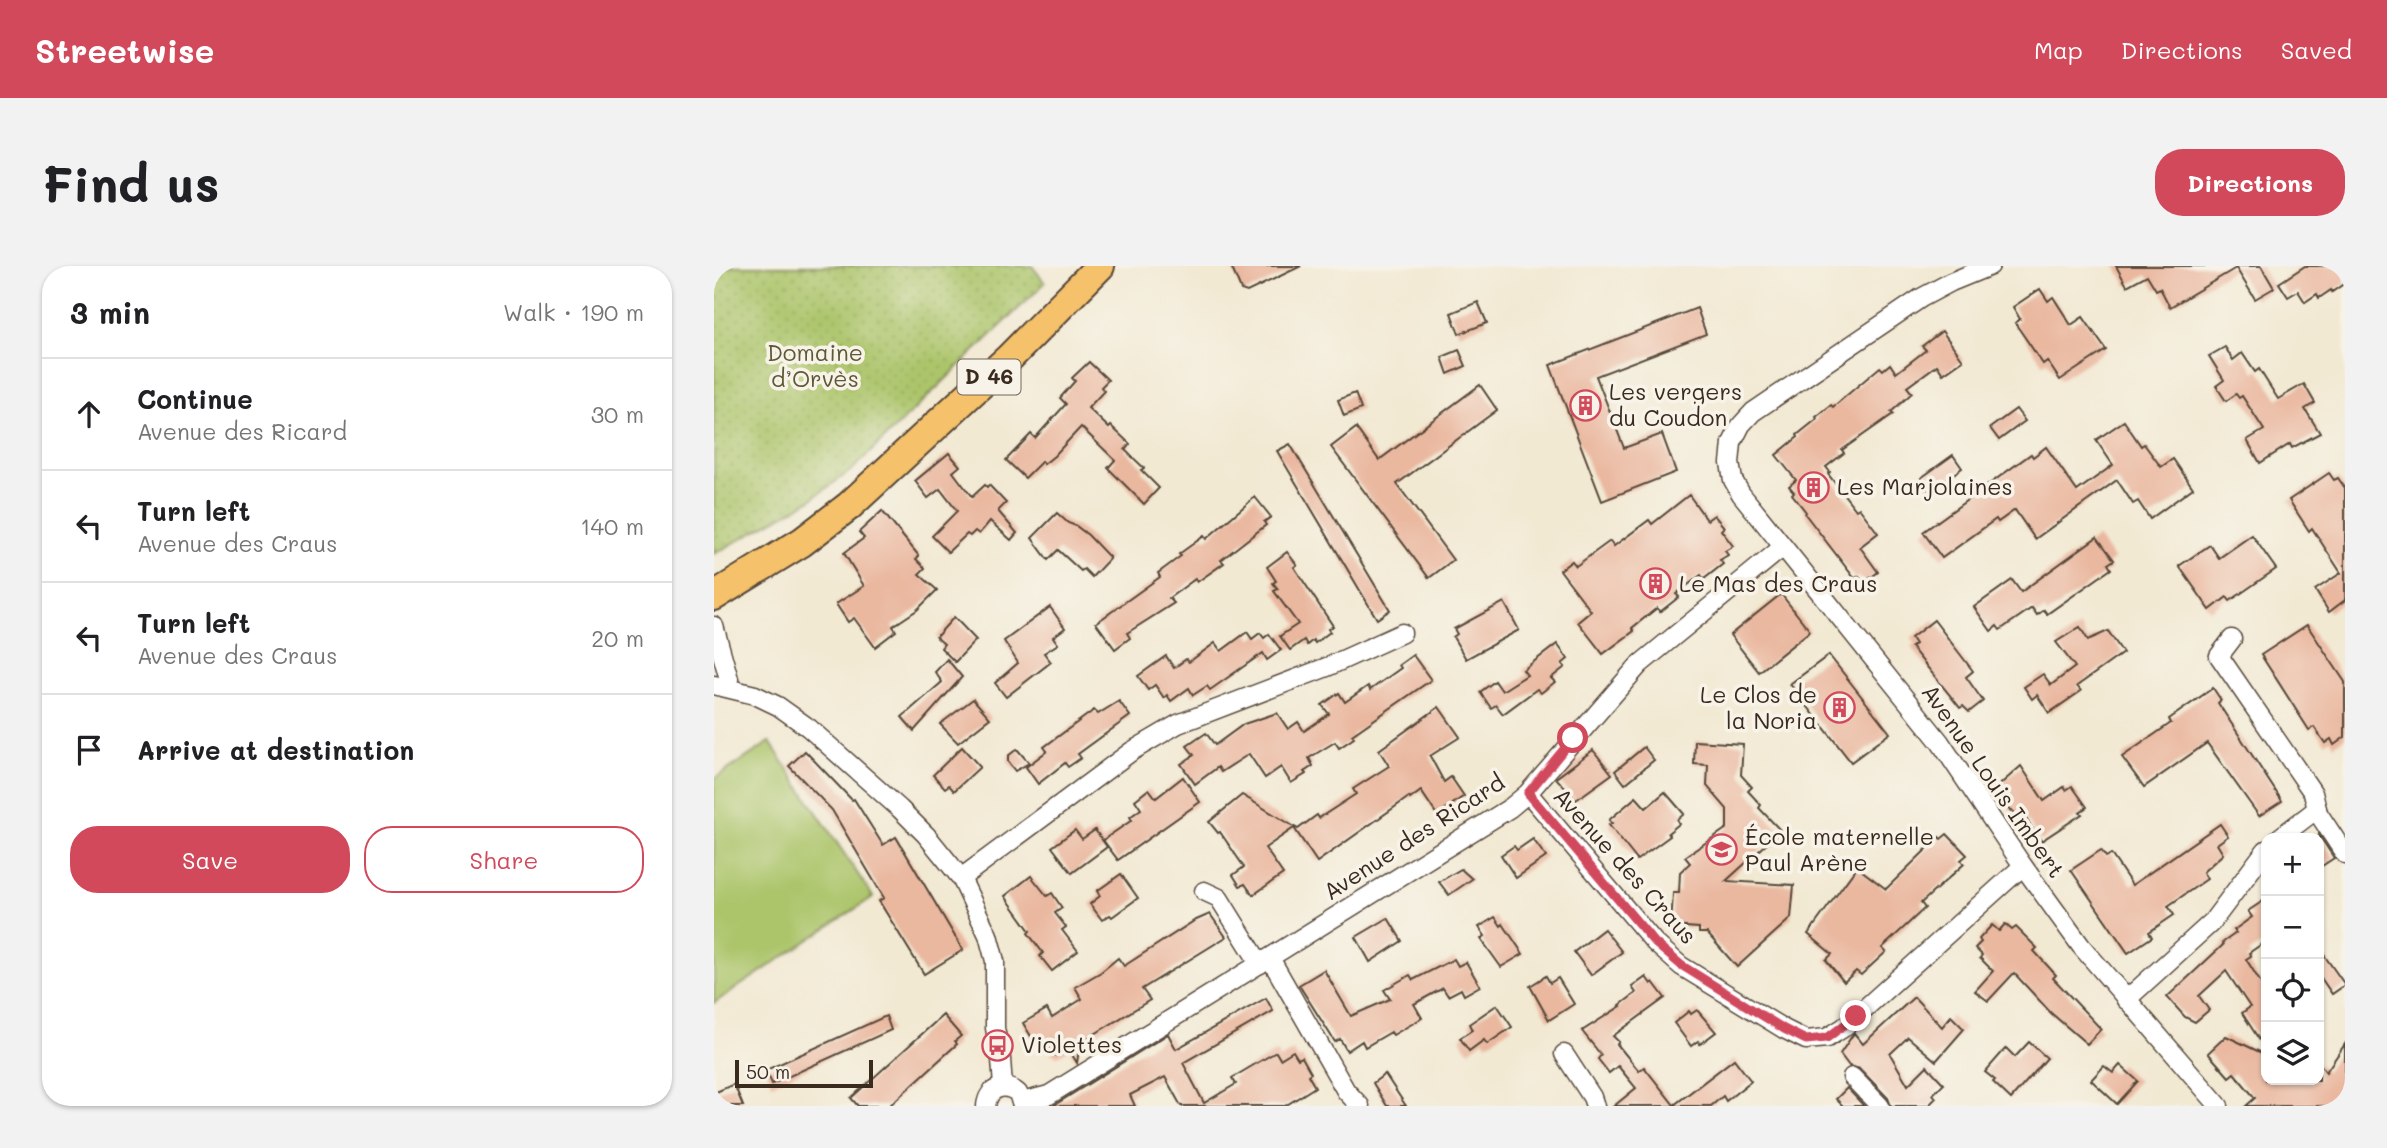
<!DOCTYPE html>
<html lang="en">
<head>
<meta charset="utf-8">
<style>
	:root { --surface:#fff; --page:#f2f2f2; --text:#202124; --muted:#757577; --line:#e0e0e0; --accent:#d1495b }
	body { margin:0; font-family:Mali,sans-serif; background:var(--page); color:var(--text) }
	.controls { position:absolute; right:21px; bottom:21px; display:grid; overflow:hidden; border-radius:14px; box-shadow:0 2px 5px #0004 }
	.controls button { width:63px; height:63px; display:grid; place-items:center; padding:0; border:0; border-bottom:2px solid var(--line); background:var(--surface); color:var(--text); font:35px sans-serif }
	.scale { position:absolute; left:21px; bottom:18px; width:138px; box-sizing:border-box; padding-left:7px; border:4px solid #3b2a1e; border-top:0; font-size:19px; line-height:24px; white-space:nowrap; color:#3b2a1e; -webkit-text-stroke:5px #f7f3e8; paint-order:stroke }
	.stop { position:absolute; width:21px; height:21px; margin:-16px; border:5px solid #d1495b; border-radius:50%; background:#fff }
	.stop.end { background:#d1495b; border-color:#fff; box-shadow:0 2px 7px #0008 }
	.list { margin:0; padding:0; list-style:none }
	h2 { display:flex; justify-content:space-between; align-items:center; height:91px; margin:0; padding:0 28px; font-size:30px }
	h2 small { font-size:23px; font-weight:400; color:var(--muted) }
	.list li { display:grid; grid-template-columns:46px 1fr auto; gap:21px; align-items:center; box-sizing:border-box; height:112px; padding:0 28px; border-top:2px solid var(--line) }
	.list b { display:block; font-size:26px; white-space:nowrap }
	.list p { margin:0; font-size:23px; white-space:nowrap; color:var(--muted) }
	.list em { font-size:23px; font-style:normal; color:var(--muted) }
	.actions { display:flex; gap:14px; padding:21px 28px }
	.actions a { flex:1; padding:16px 0; border:2px solid var(--accent); border-radius:28px; text-align:center; font-size:24px; color:var(--accent) }
	.actions .main { background:var(--accent); color:#fff }
	.icon { flex:none; width:38px; height:38px; fill:none; stroke:currentColor; stroke-width:2; stroke-linecap:round; stroke-linejoin:round }
	.map { position:relative; flex:none; width:1631px; height:840px; overflow:hidden; border-radius:28px }
	header { display:flex; align-items:center; gap:42px; box-sizing:border-box; height:98px; padding:0 35px; background:var(--accent); color:#fff }
	header strong { font-size:33px }
	nav { display:flex; gap:38px; margin-inline-start:auto; font-size:24px }
	.intro { display:flex; align-items:center; justify-content:space-between; box-sizing:border-box; height:168px; padding:0 42px }
	h1 { margin:0; font-size:49px }
	.button { padding:18px 32px; border-radius:28px; background:var(--accent); color:#fff; font-size:24px; font-weight:700 }
	main { display:flex; gap:42px; padding:0 42px }
	aside { flex:1; background:var(--surface); border-radius:28px; box-shadow:0 2px 5px #0004 }
	.map>svg:first-child { display:block }
	.green { fill:#acc56a; stroke:#747844; stroke-width:2 }
	.garden { fill:url(#garden-dots); stroke:#747844; stroke-width:2 }
	.building { fill:#eab79f }
	.lines { fill:none; stroke-linecap:round; stroke-linejoin:round }
	.street-casing { stroke:#564739; stroke-width:21 }
	.primary-casing { stroke:#564739; stroke-width:32 }
	.street { stroke:#fff; stroke-width:18 }
	.primary { stroke:#f5c16b; stroke-width:28 }
	.route { stroke:#d1495b; stroke-width:9 }
	.labels { text-anchor:middle; stroke-width:7; stroke-linejoin:round; paint-order:stroke }
	.shield { fill:#f7f3e8; stroke:#73665b; stroke-width:2 }
	.shield-label { font-size:21px; font-weight:bold; fill:#3b2a1e }
	.park-label { font-size:23px; fill:#5d5835; stroke:#f7f3e8 }
	.poi-label { font-size:23px; fill:#3b2a1e; stroke:#f7f3e8; text-anchor:start }
	.street-label { font-size:23px; fill:#3b2a1e; stroke:#f7f3e8 }
</style>
</head>
<body>
<header>
<strong>Streetwise</strong>
<nav><a>Map</a><a>Directions</a><a>Saved</a></nav>
</header>
<div class="intro"><h1>Find us</h1><a class="button">Directions</a></div>
<main>
<aside>
<h2>3 min<small>Walk · 190 m</small></h2>
<ul class="list">
<li><svg class="icon" aria-label="ahead" viewBox="0 0 24 24"><path d="M12 20V5M6 11l6-6 6 6"/></svg><div><b>Continue</b><p>Avenue des Ricard</p></div><em>30 m</em></li>
<li><svg class="icon" aria-label="left" viewBox="0 0 24 24"><path d="M17 20v-9H6M10 6l-5 5 5 5"/></svg><div><b>Turn left</b><p>Avenue des Craus</p></div><em>140 m</em></li>
<li><svg class="icon" aria-label="left" viewBox="0 0 24 24"><path d="M17 20v-9H6M10 6l-5 5 5 5"/></svg><div><b>Turn left</b><p>Avenue des Craus</p></div><em>20 m</em></li>
<li><svg class="icon" aria-label="arrive" viewBox="0 0 24 24"><path d="M6 21V4h12l-3 4 3 4H6"/></svg><div><b>Arrive at destination</b></div></li>
</ul>
<div class="actions"><a class="main">Save</a><a>Share</a></div>
</aside>
<div class="map">
<svg width="1631" height="840" viewBox="0 0 1631 840">
	<defs>
		<pattern id="garden-dots" width="8" height="8" patternUnits="userSpaceOnUse" patternTransform="scale(1.75)"><rect width="8" height="8" fill="#acc56a"/><path d="M2 2h.1M6 6h.1" fill="none" stroke="#95a95b" stroke-width="1.8" stroke-linecap="round"/></pattern>
	</defs>
	<rect width="100%" height="100%" fill="#f7f3e8"/>
	<filter id="ink" filterUnits="userSpaceOnUse"><feTurbulence type="fractalNoise" baseFrequency=".0143" numOctaves="2"/><feDisplacementMap in="SourceGraphic" scale="14" xChannelSelector="R" yChannelSelector="G"/><feConvolveMatrix kernelMatrix="1 2 1 2 8 2 1 2 1" color-interpolation-filters="sRGB"/></filter>
	<filter id="wash" filterUnits="userSpaceOnUse"><feTurbulence type="fractalNoise" baseFrequency=".00686" numOctaves="4" result="noise"/><feDisplacementMap in="SourceGraphic" scale="28" xChannelSelector="R" yChannelSelector="G"/><feGaussianBlur stdDeviation="1.57" result="paint"/><feColorMatrix in="noise" values="0 0 0 0 0 0 0 0 0 0 0 0 0 0 0 0 0 1.4 0 .05"/><feComposite in="paint" operator="in"/></filter>
	<g filter="url(#wash)">
		<rect width="100%" height="100%" fill="#f2e9d3"/>
		<path class="green" d="M56,476L159,631L0,737V513Z"/>
		<path class="garden" d="M0,0H318L331,17L139,203L96,234L0,288Z"/>
		<g id="blocks">
			<g class="building">
				<path d="M517,0H587L533,26L527,24Z"/>
				<path d="M1402,0H1547L1560,22L1541,33L1522,2L1456,41L1446,22L1442,24L1433,9L1413,20Z"/>
				<path d="M1591,0H1631V17L1618,26L1617,24L1605,32L1603,28L1591,36L1584,25L1574,31L1565,17Z"/>
				<path d="M1326,23L1334,35L1339,31L1357,59L1369,51L1392,84L1346,114L1333,95L1329,98L1301,57L1306,53L1299,41Z"/>
				<path d="M764,36L773,57L745,68L737,47Z"/>
				<path d="M983,42L992,68L882,110L910,182L948,168L962,206L888,235L836,99Z"/>
				<path d="M1228,65L1249,94L1229,108L1223,99L1193,121L1198,127L1177,146L1179,148L1128,184L1130,187L1112,201L1116,206L1114,208L1142,244L1145,242L1164,267L1146,281L1164,306L1150,317L1144,310L1141,313L1091,248L1092,246L1078,228L1080,226L1075,220L1082,214L1062,189L1084,171L1083,169L1103,153L1102,151L1117,139L1119,141L1166,101L1169,104L1176,98L1182,107L1212,84L1208,80Z"/>
				<path d="M1511,81L1519,94L1528,87L1541,106L1545,103L1564,133L1590,118L1601,137L1591,143L1606,167L1578,182L1576,178L1546,197L1533,174L1550,164L1528,130L1525,132L1522,128L1512,135L1502,120L1510,114L1495,90Z"/>
				<path d="M745,84L752,100L734,108L728,91Z"/>
				<path d="M375,96L394,114L387,121L390,125L374,142L395,162L397,160L416,178L411,184L430,202L427,204L445,222L430,238L394,202L401,194L367,161L340,190L330,198L328,195L311,212L292,194L317,168L321,172L352,138L346,132L361,115L358,112Z"/>
				<path d="M766,119L783,144L683,218L739,294L715,312L617,181L642,162L665,194Z"/>
				<path d="M641,127L647,143L630,150L624,134Z"/>
				<path d="M1302,143L1311,155L1285,174L1276,162Z"/>
				<path d="M1410,155L1427,180L1430,178L1447,201L1459,193L1479,222L1436,253L1424,235L1419,238L1403,214L1321,273L1301,244L1284,256L1282,253L1228,292L1209,266L1317,188L1319,191L1332,181L1363,225L1399,199L1382,174Z"/>
				<path d="M576,178L676,344L663,353L563,185Z"/>
				<path d="M235,187L246,200L239,206L258,231L271,219L273,221L275,219L292,237L284,245L303,267L297,274L276,255L265,268L261,265L256,270L253,268L234,286L218,270L243,245L226,223L214,232L201,215Z"/>
				<path d="M1239,189L1248,202L1216,225L1207,212Z"/>
				<path d="M1615,207L1620,214L1624,212L1631,222V334L1615,346L1601,324L1627,307L1598,262L1595,265L1575,234Z"/>
				<path d="M975,229L993,254L1000,249L1010,261L1007,264L1019,280L1011,285L1014,289L1006,294L1009,298L990,313L987,309L962,328L965,331L946,346L943,342L918,362L920,365L889,388L864,356L877,345L846,304L858,295L862,300L896,275L900,280L935,254L938,258Z"/>
				<path d="M541,231L557,251L550,256L552,259L507,294L510,297L483,316L481,313L455,332L460,337L413,367L416,372L401,383L382,357L446,311L444,307L467,290L465,288L490,270L492,273Z"/>
				<path d="M168,245L205,290L202,293L211,302L205,308L223,324L203,344L179,360L182,365L161,381L140,352L134,356L122,338L150,320L130,287L150,272L145,266Z"/>
				<path d="M343,247L354,257L362,260L374,269L396,292L378,311L370,303L367,305L344,284L334,294L318,272Z"/>
				<path d="M1538,269L1562,303L1516,335L1513,331L1496,344L1465,300L1496,279L1505,292Z"/>
				<path d="M1383,271L1400,294L1394,298L1397,303L1333,348L1330,344L1323,349L1318,342L1286,364L1283,360L1277,365L1260,341L1298,314L1307,326Z"/>
				<path d="M573,286L583,299L580,301L619,360L614,363L616,366L601,377L599,374L593,379L590,374L576,384L566,370L584,358L560,325L564,323L559,317L562,315L553,301Z"/>
				<path d="M1067,328L1096,365L1045,406L1016,369Z"/>
				<path d="M790,336L805,364L752,393L739,371L743,368L740,363Z"/>
				<path d="M336,341L351,362L339,371L344,378L330,387L337,396L292,431L281,417L304,397L290,375Z"/>
				<path d="M240,351L262,374L241,396L227,382L230,378L222,371Z"/>
				<path d="M1220,354L1259,405L1252,411L1269,435L1255,446L1249,440L1246,442L1197,381L1201,378L1197,372Z"/>
				<path d="M1593,359L1631,416V471L1620,479L1617,473L1611,477L1600,461L1595,464L1547,389Z"/>
				<path d="M1366,361L1374,374L1394,365L1409,387L1363,420L1367,425L1335,447L1323,429L1318,433L1310,421L1329,408L1337,419L1361,401L1342,376Z"/>
				<path d="M533,366L538,373L546,367L550,372L555,368L567,384L553,394L549,387L496,424L493,420L479,429L475,422L457,435L453,429L450,432L441,419L434,424L424,410L452,390L460,402L472,393L475,396L501,377L507,385Z"/>
				<path d="M843,378L854,393L848,398L851,401L837,412L841,416L827,427L823,423L789,448L782,439L777,442L766,426L781,415L788,425L813,409L809,404Z"/>
				<path d="M699,389L717,414L638,469L640,472L625,482L621,476L595,492L599,500L590,506L592,508L577,517L567,501L551,512L535,488L507,506L504,501L481,518L467,498L480,489L473,480L492,467L501,479L530,458L563,447L574,463L584,456L590,465L615,448L608,439L625,427L631,436L654,420L656,424L687,402L685,399Z"/>
				<path d="M1115,389L1176,467L1137,496L1076,418Z"/>
				<path d="M233,393L248,411L200,465L188,451L228,416L221,406Z"/>
				<path d="M1499,422L1507,434L1504,437L1568,535L1545,550L1493,477L1430,521L1408,491L1457,457L1455,453Z"/>
				<path d="M259,433L276,452L244,477L226,458Z"/>
				<path d="M405,435L416,450L364,488L367,492L354,501L351,497L324,518L312,501L333,485L330,481L380,444L384,448Z"/>
				<path d="M725,441L746,471L716,490L730,516L737,511L750,530L723,549L707,525L696,533L695,531L603,596L580,562L551,582L569,608L539,629L531,618L526,620L519,609L530,601L506,566L504,567L495,556L528,529L584,563L603,549L605,552L642,528L639,523L675,500L665,484Z"/>
				<path d="M981,475L1029,478L1027,509L1038,521L1034,525L1047,539L1045,542L1067,565L1012,615L1080,619L1077,652L1023,701L993,667H985V662L957,660L959,627H965L966,606L976,597L971,591L1013,562V543L993,520L994,499L980,498Z"/>
				<path d="M248,481L266,501L240,525L235,519L231,522L219,509Z"/>
				<path d="M930,481L940,494L911,518L901,505Z"/>
				<path d="M303,483L315,497L301,505L294,496V490Z"/>
				<path d="M879,484L898,508L862,534L842,512Z"/>
				<path d="M91,485L138,534L140,533L169,579L182,571L249,684L210,708L165,635L170,632L118,544L75,500Z"/>
				<path d="M1307,500L1330,535L1350,521L1352,524L1358,520L1373,541L1366,546L1368,548L1327,575L1308,547L1303,551L1298,544L1296,545L1281,523Z"/>
				<path d="M469,511L486,536L404,594L389,574L418,554L416,551L427,543L421,534L435,523L442,532Z"/>
				<path d="M951,526L970,548L963,554L965,558L954,567L956,570L923,594L895,559L898,557L895,554L922,531L932,542Z"/>
				<path d="M1506,558L1514,570L1503,578L1509,588L1489,606L1493,613L1454,640L1460,649L1435,666L1438,671L1414,687L1357,604L1387,584L1392,591L1397,588L1418,619Z"/>
				<path d="M361,564L368,573L381,564L393,581L358,607L338,581Z"/>
				<path d="M1233,568L1253,589L1247,594L1250,598L1207,637L1211,642L1168,682L1172,686L1147,709L1142,705L1130,716L1112,694L1118,688L1094,668L1143,601L1172,623L1225,571L1227,573Z"/>
				<path d="M1605,569L1620,592L1605,602Z"/>
				<path d="M819,573L832,591L802,612L787,589L800,580L803,584Z"/>
				<path d="M747,603L758,613L735,629L725,616Z"/>
				<path d="M407,608L424,632L398,651L396,649L388,654L376,638L386,630L383,625Z"/>
				<path d="M317,610L333,630L338,627L348,642L341,647L352,661L348,664L364,685L338,705L326,690L329,687L314,667L316,665L291,630Z"/>
				<path d="M1552,633V675L1535,687L1537,690L1532,693L1552,725V784L1528,747L1536,741L1512,705L1485,730L1495,744L1481,756L1471,751L1453,731L1509,679L1508,677L1522,667L1520,664L1538,651L1534,645Z"/>
				<path d="M496,648L512,671L428,723L436,734L366,777L363,797L355,784L344,790L338,788L328,773L321,777L309,757L333,743L338,752L368,733L361,721L387,706L404,692L410,700L480,655Z"/>
				<path d="M781,651L787,660L789,658L809,688L787,701L767,673L771,670L765,661Z"/>
				<path d="M674,652L688,675L656,696L642,671Z"/>
				<path d="M1291,658L1298,664L1302,661L1323,682L1320,685L1342,709L1339,712L1387,763L1373,778L1337,747L1300,707L1274,735L1261,725L1279,705L1266,692L1268,689L1261,682L1267,676L1265,673L1278,659L1285,665Z"/>
				<path d="M890,663L908,686L877,709L860,686Z"/>
				<path d="M1605,682L1631,719L1618,728L1605,709Z"/>
				<path d="M740,693L744,700L752,696L766,720L750,729L747,723L734,730L729,722L700,738L708,752L679,769L677,766L651,781L648,775L633,785L626,773L621,776L585,719L610,704L637,750L676,733L670,724L696,709L699,714Z"/>
				<path d="M832,710L836,717L844,712L860,738L835,754L816,720Z"/>
				<path d="M932,711L937,718L939,716L951,732L899,770L905,776L903,778L925,805L930,801L960,839L1020,793L1037,815L1012,835L1009,830L997,840H900L922,822L904,800L895,807L884,793L887,789L868,765L907,740L906,739L922,727L918,721Z"/>
				<path d="M1200,731L1228,761L1237,750L1250,763L1222,795L1194,771L1176,788L1194,819L1213,800L1230,818L1219,828L1222,832L1214,840H1177L1174,832L1146,803L1135,800L1126,788L1140,767L1149,778Z"/>
				<path d="M552,732L559,745L469,797L490,837L522,818L518,812L543,797L562,786L566,793L579,785L584,793L588,791L597,807L594,809L601,821L571,840H467L451,811L416,829L421,840H339L454,768L462,783Z"/>
				<path d="M783,739L798,761L773,778L770,774L755,785L746,772L758,764L755,758Z"/>
				<path d="M983,744L1002,766L986,778L984,775L977,780L960,757L975,745L977,748Z"/>
				<path d="M229,749L247,770L241,775L243,778L175,840H144L137,832Z"/>
				<path d="M172,750L177,764L58,818L52,804Z"/>
				<path d="M1512,770L1552,789V814H1605V797L1612,806L1631,778V840H1532L1541,832L1520,807L1515,811L1494,787Z"/>
				<path d="M1315,776L1333,792L1297,833L1279,816L1281,814L1271,806L1292,782L1301,791Z"/>
				<path d="M1406,799L1424,815L1403,838L1377,814L1390,800L1399,807Z"/>
				<path d="M671,808L692,840H673L659,817Z"/>
				<path d="M20,818L29,840H0V827Z"/>
				<path d="M1133,822L1150,840H1129L1122,833Z"/>
			</g>
		</g>
	</g>
	<g filter="url(#ink)">
		<use href="#blocks" fill-opacity="0" stroke="#564739" stroke-width="2"/>
		<g class="lines">
			<defs>
				<g id="street">
					<path d="M1276,0L1237,16L1207,32L1039,146L1027,159L1018,177L1016,197L1019,214L1027,228L1226,476L1309,600L1367,680L1505,840"/>
					<path d="M0,360L15,413"/>
					<path d="M1518,373L1505,390L1599,527L1604,547L1631,588"/>
					<path d="M0,419L41,429L64,440L95,462L186,543L212,569L247,612L274,669L281,695V762L287,793L289,821"/>
					<path d="M814,527L941,677L967,700L1070,763L1092,774L1113,772L1129,762L1309,600"/>
					<path d="M1565,572L1603,543"/>
					<path d="M247,612L418,485L464,458L613,401L688,367"/>
					<path d="M490,625L505,632L546,698"/>
					<path d="M556,692L632,825L646,840"/>
					<path d="M1412,734L1498,656L1552,584"/>
					<path d="M850,788L878,831L881,840"/>
					<path d="M1138,811L1166,840"/>
					<path d="M308,836L335,829L796,542L814,527L925,399L1069,281"/>
					<path d="M272,840C274,822 290,816 304,827L308,840"/>
				</g>
				<path id="primary" d="M0,330L88,276L135,240L295,92L386,0"/>
			</defs>
			<use href="#street" class="street-casing"/>
			<use href="#primary" class="primary-casing"/>
			<use href="#street" class="street"/>
			<use href="#primary" class="primary"/>
		</g>
	</g>
	<g class="lines" filter="url(#ink)">
		<path class="route" d="M859,472L814,527L941,677L967,699L1070,763L1092,774L1113,772L1142,750"/>
	</g>
	<defs>
		<symbol id="building-ring" viewBox="-11 -11 22 22"><circle r="9.5" fill="#f7f3e8" stroke="#d1495b" stroke-width="1.5"/><path d="M-4-6H4V6H1V3H-1V6H-4ZM-2.5-4.3h1.7v1.8h-1.7ZM.8-4.3h1.7v1.8H.8ZM-2.5-1h1.7V.8h-1.7ZM.8-1h1.7V.8H.8Z" fill="#d1495b"/></symbol>
		<symbol id="school-ring" viewBox="-11 -11 22 22"><circle r="9.5" fill="#f7f3e8" stroke="#d1495b" stroke-width="1.5"/><path d="M0-5L7-2L0 1L-7-2ZM-4 1L0 2.5L4 1V4Q0 6-4 4Z" fill="#d1495b"/></symbol>
		<symbol id="bus-ring" viewBox="-11 -11 22 22"><circle r="9.5" fill="#f7f3e8" stroke="#d1495b" stroke-width="1.5"/><path d="M-5-6H5V4H4V6H2V4H-2V6H-4V4H-5ZM-3.5-4V0h7V-4ZM-3.5 1.2v1.5H-2V1.2ZM2 1.2v1.5H3.5V1.2Z" fill="#d1495b"/></symbol>
	</defs>
	<g fill-rule="evenodd">
		<use href="#building-ring" x="854" y="122" width="35" height="35"/>
		<use href="#building-ring" x="1082" y="204" width="35" height="35"/>
		<use href="#building-ring" x="924" y="300" width="35" height="35"/>
		<use href="#building-ring" x="1108" y="424" width="35" height="35"/>
		<use href="#school-ring" x="990" y="566" width="35" height="35"/>
		<use href="#bus-ring" x="266" y="762" width="35" height="35"/>
	</g>
	<g class="labels">
		<rect class="shield" x="243.5" y="93.5" width="63" height="35" rx="5"/>
		<g class="shield-label">
			<text x="275" y="118">D 46</text>
		</g>
		<g class="park-label">
			<text x="101" y="95">Domaine<tspan x="101" dy="26">d’Orvès</tspan></text>
		</g>
		<g class="poi-label">
			<text x="895" y="134">Les vergers<tspan x="895" dy="26">du Coudon</tspan></text>
			<text x="1123" y="229">Les Marjolaines</text>
			<text x="965" y="326">Le Mas des Craus</text>
			<text x="1103" y="437" text-anchor="end">Le Clos de<tspan x="1103" dy="26">la Noria</tspan></text>
			<text x="1031" y="579">École maternelle<tspan x="1031" dy="26">Paul Arène</tspan></text>
			<text x="307" y="787">Violettes</text>
		</g>
		<g class="street-label">
			<text transform="translate(1279 515) rotate(55)" y="8">Avenue Louis Imbert</text>
			<text transform="translate(700 571) rotate(-33)" y="8">Avenue des Ricard</text>
			<text transform="translate(911 600) rotate(48)" y="8">Avenue des Craus</text>
		</g>
	</g>
</svg>
<div class="controls">
<button>+</button>
<button>−</button>
<button><svg class="icon" aria-label="locate" viewBox="0 0 24 24"><circle cx="12" cy="12" r="6"/><path d="M12 2v4M12 18v4M2 12h4M18 12h4"/></svg></button>
<button><svg class="icon" aria-label="layers" viewBox="0 0 24 24"><path d="M12 4l9 5-9 5-9-5zM3 14l9 5 9-5"/></svg></button>
</div>
<div class="scale">50 m</div>
<div class="stop" style="left:859px;top:472px"></div>
<div class="stop end" style="left:1142px;top:750px"></div>
</div>
</main>
</body>
</html>
